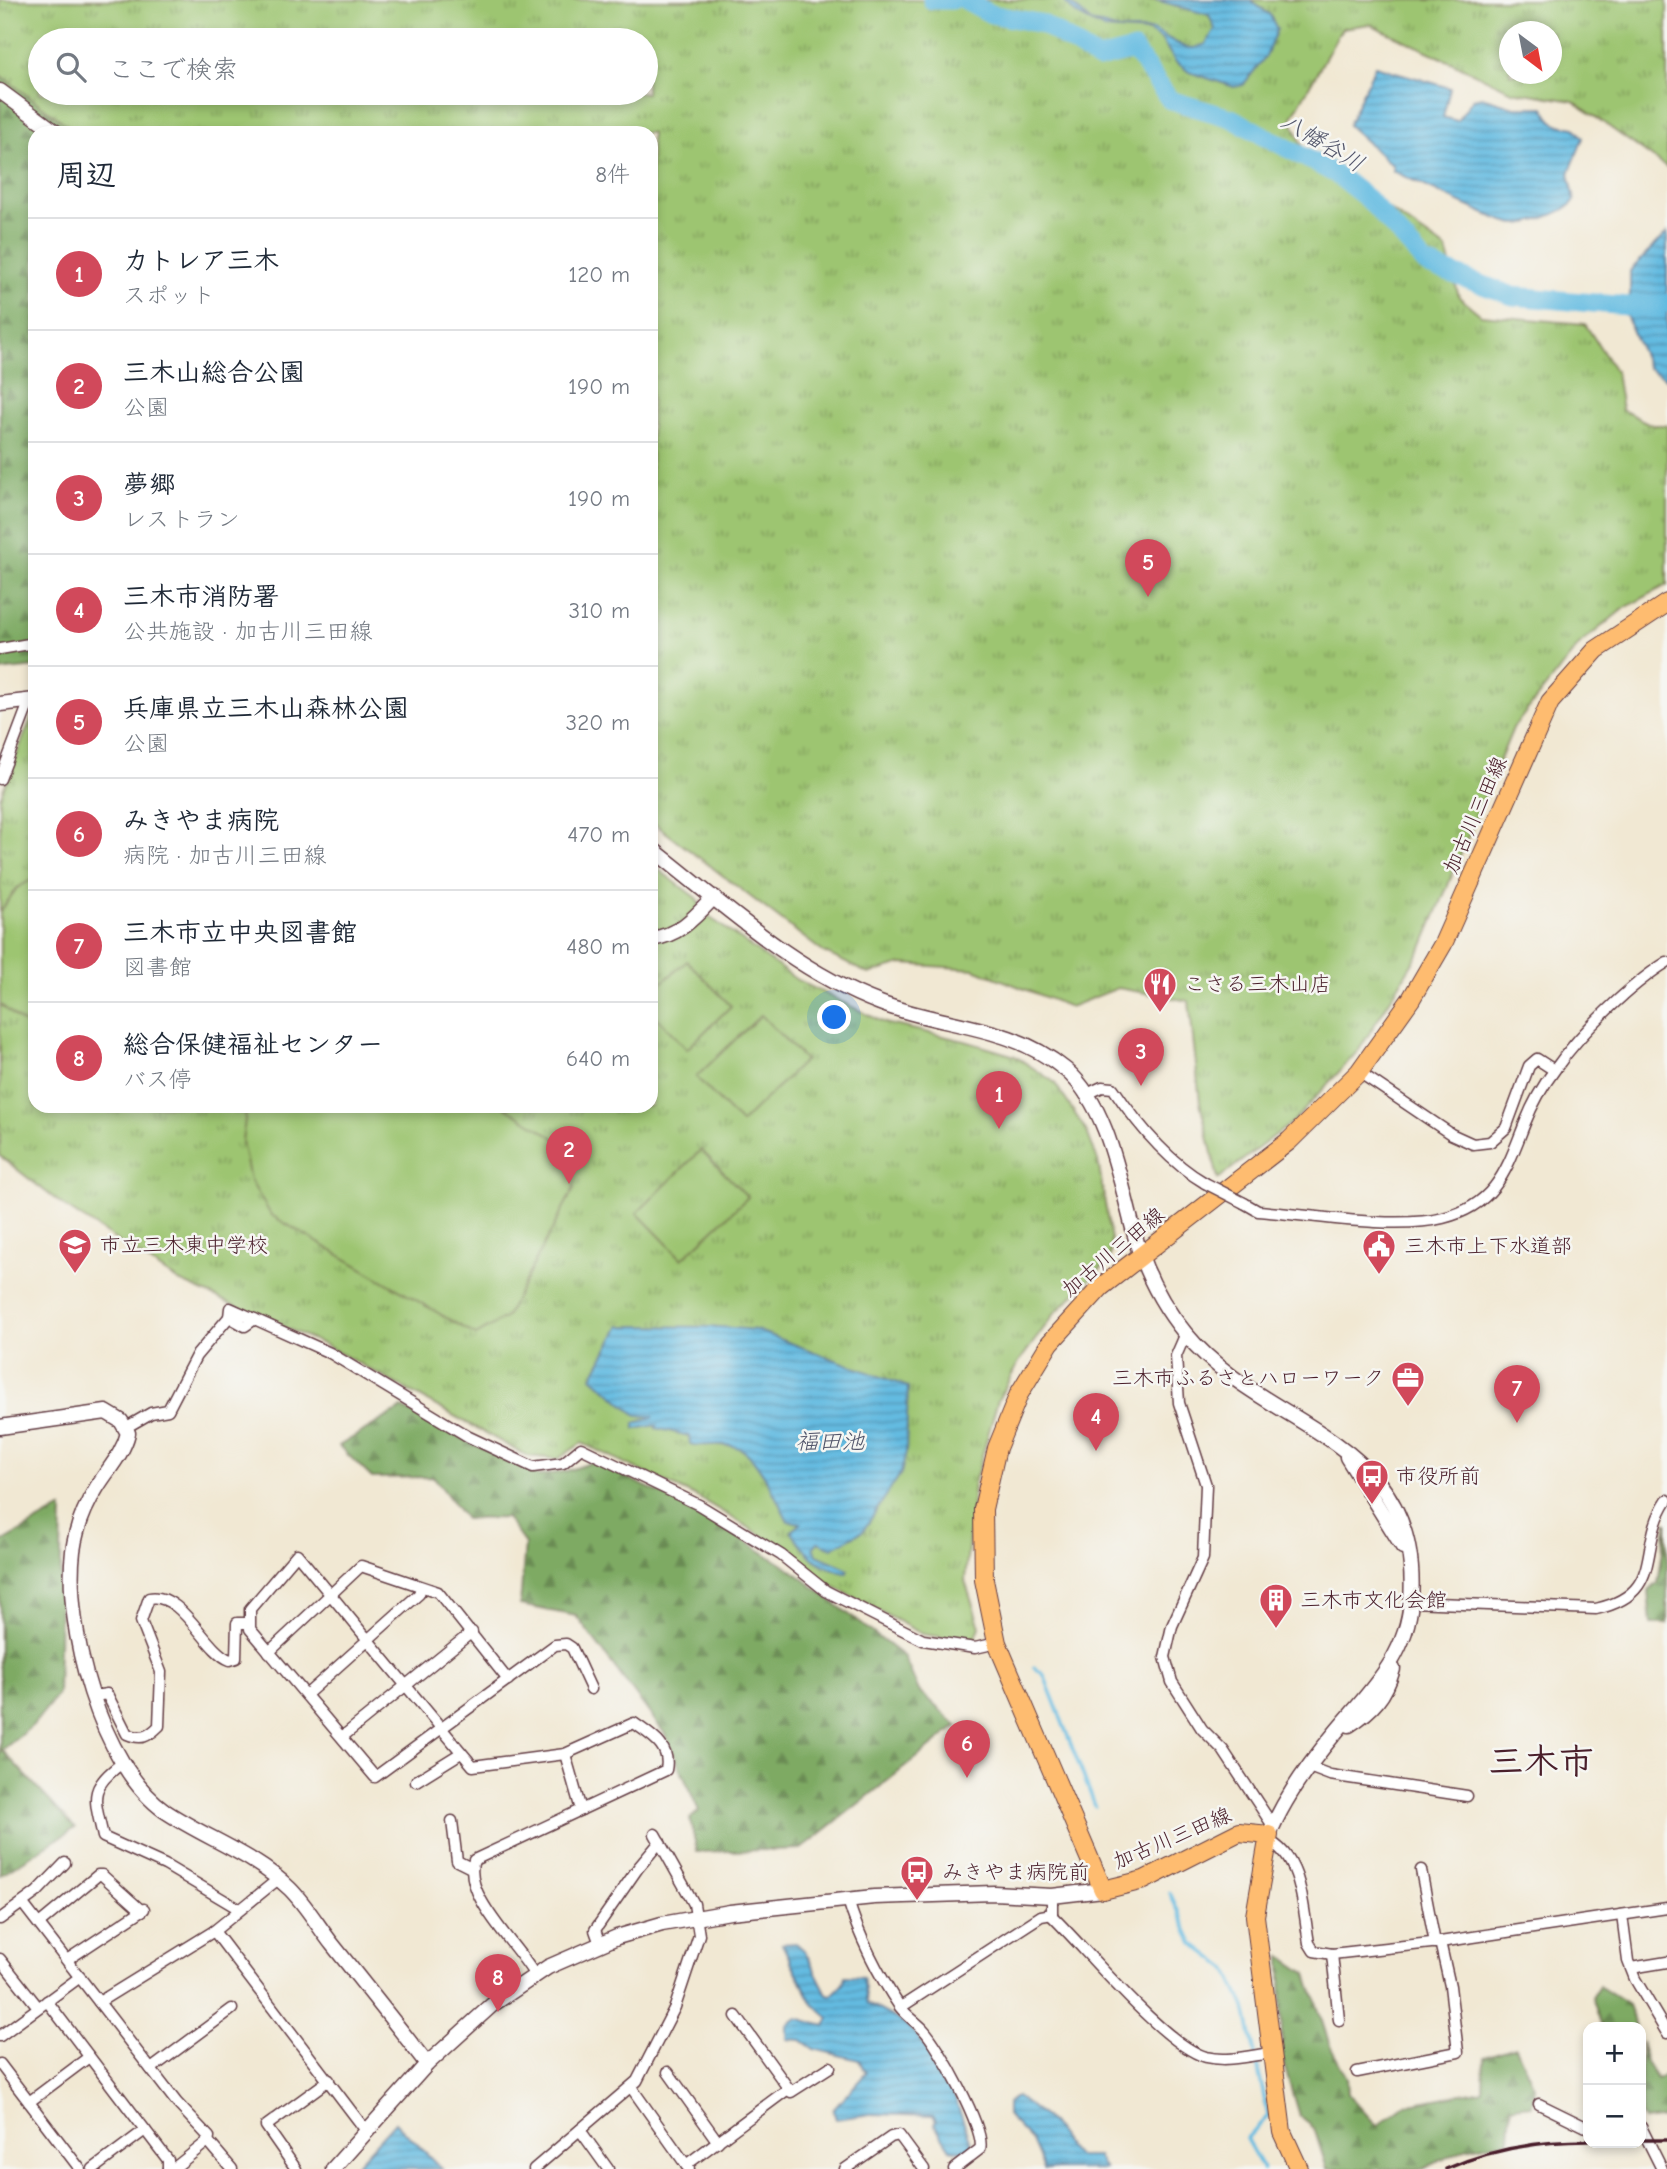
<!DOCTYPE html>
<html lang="ja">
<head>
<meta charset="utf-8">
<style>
	:root { --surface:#fff; --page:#f2f2f3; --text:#1f2937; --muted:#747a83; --line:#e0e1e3; --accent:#d1495b }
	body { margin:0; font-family:"Comic Neue","Klee One",sans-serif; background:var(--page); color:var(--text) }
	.controls { position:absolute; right:21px; bottom:21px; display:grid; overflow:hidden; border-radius:14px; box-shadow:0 4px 10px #0003 }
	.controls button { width:63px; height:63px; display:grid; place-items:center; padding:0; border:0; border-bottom:2px solid var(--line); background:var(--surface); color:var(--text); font:35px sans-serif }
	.compass { position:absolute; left:1499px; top:21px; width:63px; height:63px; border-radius:50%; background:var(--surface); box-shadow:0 4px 10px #0003; rotate:148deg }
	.you { position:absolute; left:835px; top:1018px; width:24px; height:24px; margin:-18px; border:5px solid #fff; border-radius:50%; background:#1a73e8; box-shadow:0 0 0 10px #1a73e833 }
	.badge { display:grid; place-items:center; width:46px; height:46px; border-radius:50%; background:var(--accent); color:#fff; font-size:23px; font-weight:700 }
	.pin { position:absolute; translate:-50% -58px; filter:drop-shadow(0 2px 4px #0008) }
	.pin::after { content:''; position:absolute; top:37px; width:24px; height:21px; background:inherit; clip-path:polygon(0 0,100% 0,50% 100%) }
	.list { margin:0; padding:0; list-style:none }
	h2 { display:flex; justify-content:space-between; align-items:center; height:91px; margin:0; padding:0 28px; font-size:30px }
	h2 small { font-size:23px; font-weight:400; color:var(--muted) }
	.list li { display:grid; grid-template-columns:46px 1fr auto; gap:21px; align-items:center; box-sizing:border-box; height:112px; padding:0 28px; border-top:2px solid var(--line) }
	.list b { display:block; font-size:26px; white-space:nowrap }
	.list p { margin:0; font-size:23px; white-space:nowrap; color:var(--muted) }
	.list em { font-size:23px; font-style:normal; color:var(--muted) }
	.icon { flex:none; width:38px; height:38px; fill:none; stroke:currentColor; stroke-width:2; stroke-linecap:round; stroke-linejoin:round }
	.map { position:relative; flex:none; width:1667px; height:2169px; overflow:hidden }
	.search { position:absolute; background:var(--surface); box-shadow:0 4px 10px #0003; left:28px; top:28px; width:630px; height:77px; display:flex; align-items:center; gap:18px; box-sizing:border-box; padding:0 24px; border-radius:38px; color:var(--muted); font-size:26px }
	.panel { position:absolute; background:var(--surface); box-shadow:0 4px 10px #0003; left:28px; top:126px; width:630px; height:987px; border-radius:21px }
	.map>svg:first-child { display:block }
	.forest { fill:url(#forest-firs); stroke:#646447; stroke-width:2 }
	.park { fill:url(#park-tufts); stroke:#74724e; stroke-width:2; fill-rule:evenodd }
	.pitch { fill:#9dc571; stroke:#74724e; stroke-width:2 }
	.water { fill:url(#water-rules); stroke:#576d86; stroke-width:2 }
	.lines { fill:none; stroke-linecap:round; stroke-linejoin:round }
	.stream { stroke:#64bbe1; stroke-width:3.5 }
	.river { stroke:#64bbe1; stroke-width:19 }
	.minor-casing { stroke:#633d44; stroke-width:13 }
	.tertiary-casing { stroke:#633d44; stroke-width:17 }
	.primary-casing { stroke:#633d44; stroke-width:20 }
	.minor { stroke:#fff; stroke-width:10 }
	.tertiary { stroke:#fff; stroke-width:14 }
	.primary { stroke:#febc70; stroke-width:18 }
	.rail { stroke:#4a1f2b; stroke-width:3.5 }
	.minor-bridge-casing { stroke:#633d44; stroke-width:13; stroke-linecap:butt }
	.minor-bridge { stroke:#fff; stroke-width:10 }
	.labels { text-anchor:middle; stroke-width:5; stroke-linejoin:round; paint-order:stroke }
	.street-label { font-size:21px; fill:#4a1f2b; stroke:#f6f6f2 }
	.poi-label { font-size:21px; fill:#4a1f2b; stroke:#f6f6f2; text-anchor:start }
	.water-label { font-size:23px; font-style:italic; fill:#53566b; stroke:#f6f6f2 }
	.town-label { font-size:35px; font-weight:bold; fill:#4a1f2b; stroke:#f6f6f2 }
</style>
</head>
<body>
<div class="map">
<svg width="1667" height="2169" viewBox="0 0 1667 2169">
	<defs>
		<pattern id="forest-firs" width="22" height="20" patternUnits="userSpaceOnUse" patternTransform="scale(1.75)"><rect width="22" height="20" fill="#7eaa63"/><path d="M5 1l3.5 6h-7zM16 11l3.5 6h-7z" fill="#698a52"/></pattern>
		<pattern id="park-tufts" width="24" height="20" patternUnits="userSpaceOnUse" patternTransform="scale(1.75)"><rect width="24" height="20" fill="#9dc571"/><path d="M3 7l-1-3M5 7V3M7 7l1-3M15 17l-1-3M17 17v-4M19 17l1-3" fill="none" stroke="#829f5d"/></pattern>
		<pattern id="water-rules" width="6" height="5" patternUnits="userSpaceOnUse" patternTransform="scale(1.75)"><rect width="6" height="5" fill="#64bbe1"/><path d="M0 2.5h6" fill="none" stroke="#5497b7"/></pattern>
	</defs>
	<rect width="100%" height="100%" fill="#f6f6f2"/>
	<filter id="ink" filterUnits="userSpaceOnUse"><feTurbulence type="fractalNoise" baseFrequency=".0143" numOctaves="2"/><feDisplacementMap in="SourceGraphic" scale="14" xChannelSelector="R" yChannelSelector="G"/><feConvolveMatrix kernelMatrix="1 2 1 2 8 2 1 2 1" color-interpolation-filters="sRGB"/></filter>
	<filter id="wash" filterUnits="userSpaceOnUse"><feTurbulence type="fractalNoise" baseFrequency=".00686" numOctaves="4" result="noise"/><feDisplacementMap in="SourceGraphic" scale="28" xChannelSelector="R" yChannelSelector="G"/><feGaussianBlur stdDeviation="1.57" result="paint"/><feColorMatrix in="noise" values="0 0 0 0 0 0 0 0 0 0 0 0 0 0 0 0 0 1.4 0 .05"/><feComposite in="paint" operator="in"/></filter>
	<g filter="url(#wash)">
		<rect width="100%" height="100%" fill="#f1e8d3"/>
		<g class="forest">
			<path d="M0,0L40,40V93L214,133H35V667L0,671Z"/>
			<path d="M402,1408L539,1476L567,1471L593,1462L696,1510L793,1571L904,1657L919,1691L957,1726L801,1849L697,1852L690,1819L699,1811L665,1734L576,1616L520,1605L525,1544L506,1518L465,1519L434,1477L372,1478L339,1446Z"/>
			<path d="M62,1508L58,1694L33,1725L2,1750L75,1828L0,1875V1543Z"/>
			<path d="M1667,1522V1624H1651L1648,1592L1658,1583Z"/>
			<path d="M1281,1956L1307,1974L1330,2046L1347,2078L1348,2094L1377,2126L1405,2105L1483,2090L1484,2057L1516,2047L1534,2087L1532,2105L1511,2107L1509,2140L1465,2149L1423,2169H1327L1314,2128L1299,2116L1282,2058Z"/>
			<path d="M1599,1986L1628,2005L1636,2027H1602L1592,1997Z"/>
			<path d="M1641,2041L1646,2062L1657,2079L1667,2074V2118L1645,2121L1641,2115Z"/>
		</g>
		<g class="park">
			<path d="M0,0H1667V168L1573,101L1512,91L1370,24L1342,28L1291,119L1304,150L1446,249L1459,297L1481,315L1585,324L1616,372L1622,410L1652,425H1667V585L1623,609L1580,644L1513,728L1422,948L1359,1050L1295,1120L1218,1179L1200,1102L1189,1001L1118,988L1070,1007L974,969L902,964L869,974L823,952L651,821V133H78L0,75ZM1510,32H1552V74H1510ZM40,40H646V93H40Z"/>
			<path d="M33,713L35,1106H651V864L696,898L708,916L797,980L885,1023L965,1041L1015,1056L1054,1082L1087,1132L1098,1161L1111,1240L1110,1260L1055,1313L1019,1362L998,1400L974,1484L965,1581L980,1627L974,1642L922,1634L816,1577L776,1544L699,1498L582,1443L558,1459L527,1456L327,1346L179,1281L64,1206L0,1156V798Z"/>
		</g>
		<g class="pitch">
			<path d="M35,878V1033L0,1004V912L17,888Z"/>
			<path d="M687,961L731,1006L687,1049L651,1011V992Z"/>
			<path d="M761,1015L805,1060L741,1123L696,1077Z"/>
			<path d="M247,1106H504L564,1144L574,1188L506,1317L476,1335L271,1215L250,1180L242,1141Z"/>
			<path d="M701,1150L748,1197L682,1259L637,1213Z"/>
		</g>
		<g class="water">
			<path d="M1063,0H1067L1091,22L1119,30H1153L1184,47L1194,48L1206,44L1215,29L1209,15L1156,0H1250L1270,15L1277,29L1266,56L1243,85L1234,87L1189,72L1175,61L1161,39L1149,32L1104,29L1077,15Z"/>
			<path d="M1375,66L1450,88L1443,117L1457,121L1473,99L1482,97L1514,107H1544C1550,124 1559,126 1575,128L1583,138L1569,174L1575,200C1567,212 1531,224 1517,224C1499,224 1414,180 1393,171V166L1348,125Z"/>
			<path d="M1667,233V379L1648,368L1625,312L1630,303V271Z"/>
			<path d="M620,1326L720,1327L756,1330L908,1387L906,1453L901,1473L863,1531L832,1548L818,1542L813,1548L817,1555L849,1569L846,1573C815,1565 809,1557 791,1531L801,1523L788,1521C778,1502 758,1456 739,1448C721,1441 704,1448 690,1444L689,1436L656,1428L657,1425L635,1429V1423L654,1417L636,1415L592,1377Z"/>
			<path d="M796,1943L805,1951L827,1994L832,1995L843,1984L845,1976L863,1977L867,2003L902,2022L916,2034L950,2085L973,2148L965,2152L950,2149L934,2124L936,2121L933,2116L872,2114L836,2119L833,2110L866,2073L859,2060L814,2049L801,2040L787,2039V2025L797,2018L825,2026L829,2018L813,2004L782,1944Z"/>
			<path d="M1017,2096L1051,2123L1070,2150L1079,2157H1097L1105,2169H1044L1032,2141L1007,2115V2103Z"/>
			<path d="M395,2122L442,2169H352Z"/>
		</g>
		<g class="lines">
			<g class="stream">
				<path d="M1034,1667L1044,1675L1095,1806"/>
				<path d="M1170,1893L1193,1943L1227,1969L1245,2007L1268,2116L1246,2139L1263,2169"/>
			</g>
			<g class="river">
				<path d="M932,0H952"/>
				<path d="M965,0L991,14L1043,24L1098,59L1134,50L1170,100L1231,118L1336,174L1368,199L1426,264L1513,296L1628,306L1667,303"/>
			</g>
		</g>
	</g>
	<g filter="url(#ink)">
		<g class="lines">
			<defs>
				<g id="minor">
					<path d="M0,649L35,643"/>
					<path d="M0,779L30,700"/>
					<path d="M1359,1072L1451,1134L1473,1144L1490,1142L1506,1128L1529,1066L1537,1059L1554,1070"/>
					<path d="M1085,1095L1102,1087L1113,1088C1137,1124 1167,1161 1205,1183"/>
					<path d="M1244,1203L1258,1211C1308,1215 1397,1230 1443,1218C1497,1205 1507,1168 1525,1123C1532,1105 1544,1084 1556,1068C1581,1032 1630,985 1667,962"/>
					<path d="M255,1319L245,1326L229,1317L230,1308L330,1353L469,1437L533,1467L563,1463L581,1448L699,1505L781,1555L826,1591L923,1640L975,1648L997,1643"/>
					<path d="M1186,1333L1176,1356L1179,1403L1206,1485L1203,1558L1172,1626L1165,1657L1172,1682L1202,1729L1223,1750L1273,1826"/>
					<path d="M125,1428L151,1413L168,1410L196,1356L229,1317"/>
					<path d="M1411,1602L1596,1609C1667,1593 1636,1547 1667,1500"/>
					<path d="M269,1652L361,1566L438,1592L508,1680"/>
					<path d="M306,1695L419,1594L421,1587"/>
					<path d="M94,1696L107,1694L127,1734C141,1740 148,1737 159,1726L161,1672L141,1621L149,1598C182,1591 205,1651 230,1660L236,1658L237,1623H249"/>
					<path d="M342,1737L472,1632"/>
					<path d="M565,1754L581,1810"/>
					<path d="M121,1764C87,1789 95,1799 103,1837L165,1865L239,1909"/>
					<path d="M1309,1767L1330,1775L1467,1796"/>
					<path d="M416,1781L461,1753"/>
					<path d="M452,1821L457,1861L471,1868"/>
					<path d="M1267,1840C1303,1856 1303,1910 1309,1943L1314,1951L1332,1954L1440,1942L1667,1908"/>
					<path d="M1421,1870L1435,1943"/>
					<path d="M1052,1896V1916C1086,1949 1165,2046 1206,2057C1227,2062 1249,2056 1270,2053"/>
					<path d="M848,1900C858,1935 879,1976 900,2007C907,2016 915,2021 923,2029C938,2044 987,2132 980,2149L954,2169"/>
					<path d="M23,1904L177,2103L209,2137L208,2141"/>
					<path d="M1622,1915L1628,1961L1635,1979L1667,2033"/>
					<path d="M0,1919L37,1892L65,1863"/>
					<path d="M39,1924L98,1875H102L142,1911"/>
					<path d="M214,1931L367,2132"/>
					<path d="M600,1944L595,1930L638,1868L660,1842"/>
					<path d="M1332,1954L1339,2020"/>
					<path d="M0,1959L38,2007"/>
					<path d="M67,1960L144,1909"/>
					<path d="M1631,1968L1667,1962"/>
					<path d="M535,1976C520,1947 461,1895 474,1860L666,1770C671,1746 652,1736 634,1723L565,1754L473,1766C414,1696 355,1624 297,1554L250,1609V1629L375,1777L555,1645L566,1644L572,1648L591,1689"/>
					<path d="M47,2001L168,2160V2169"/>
					<path d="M99,2002L214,1931L277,1880"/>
					<path d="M901,2007L1041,1916L1052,1914"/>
					<path d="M736,2016L791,2092L830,2067"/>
					<path d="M0,2036L80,1977"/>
					<path d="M0,2064L80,2169"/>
					<path d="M151,2069L232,2009"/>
					<path d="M668,2072L718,2142"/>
					<path d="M1357,2072L1458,2052L1450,1986L1440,1942"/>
					<path d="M631,2087L689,2169"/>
					<path d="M29,2102L89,2057"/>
					<path d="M1539,2104L1588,2128"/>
					<path d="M1641,2127L1662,2169"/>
					<path d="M580,2130L608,2169"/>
					<path d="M686,2165L788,2089"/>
					<path d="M168,2168L173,2169L208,2141L232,2169"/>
					<path d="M93,2169L145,2130"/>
					<path d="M296,2169L266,2126L329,2080"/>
					<path d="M534,2169L637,2081L675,2007L699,1935L694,1904L655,1834"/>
					<path d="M845,2169L891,2137L899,2135L924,2169"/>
				</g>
				<g id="tertiary">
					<path d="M0,91L57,133"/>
					<path d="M0,704L35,700"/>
					<path d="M651,848C723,904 794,971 880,1003C945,1028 1009,1023 1066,1070C1113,1110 1122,1197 1140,1253C1150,1281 1166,1310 1185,1333C1266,1432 1423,1434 1411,1601C1407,1657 1369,1692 1335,1733C1309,1764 1284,1798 1269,1835"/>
					<path d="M651,939C680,935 695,917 714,897"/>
					<path d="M0,1427L106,1412L121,1421L128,1433C123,1454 108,1469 97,1487C85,1506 76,1529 73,1551C64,1627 100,1765 165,1811C205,1838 254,1854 290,1889C306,1905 318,1926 332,1944C364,1984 396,2024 427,2064"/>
					<path d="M1347,1457L1403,1547"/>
					<path d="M1349,1725C1373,1710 1385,1696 1393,1669"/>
					<path d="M333,2169L427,2064L492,2005L548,1967L617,1937L662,1924L730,1912L874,1897L994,1893L1052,1896L1103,1890"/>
				</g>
				<path id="primary" d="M1299,2169L1282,2132L1255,1916L1269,1835L1239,1832L1144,1880L1103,1890L997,1643L984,1580L983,1509L997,1448L1019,1394L1050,1343L1101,1287L1289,1141L1359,1072L1411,999L1443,944L1550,702L1596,650L1667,603"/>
			</defs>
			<use href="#minor" class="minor-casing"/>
			<use href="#tertiary" class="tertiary-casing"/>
			<use href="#primary" class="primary-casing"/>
			<use href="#minor" class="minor"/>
			<use href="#tertiary" class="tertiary"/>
			<use href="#primary" class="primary"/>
			<g class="rail">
				<path d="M1641,2140H1667"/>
				<path d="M1446,2169C1491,2149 1539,2141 1588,2141"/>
			</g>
			<defs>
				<path id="minor-bridge" d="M1205,1183L1244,1203"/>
			</defs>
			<use href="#minor-bridge" class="minor-bridge-casing"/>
			<use href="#minor-bridge" class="minor-bridge"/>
		</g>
	</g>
	<defs>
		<symbol id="restaurant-pin" viewBox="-11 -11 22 30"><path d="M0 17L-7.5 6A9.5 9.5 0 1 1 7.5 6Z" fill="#d1495b" stroke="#f6f6f2"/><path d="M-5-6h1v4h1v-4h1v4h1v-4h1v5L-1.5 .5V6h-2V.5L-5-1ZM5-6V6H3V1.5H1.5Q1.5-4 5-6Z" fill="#fff"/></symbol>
		<symbol id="school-pin" viewBox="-11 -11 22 30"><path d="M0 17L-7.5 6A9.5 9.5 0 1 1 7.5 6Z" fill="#d1495b" stroke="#f6f6f2"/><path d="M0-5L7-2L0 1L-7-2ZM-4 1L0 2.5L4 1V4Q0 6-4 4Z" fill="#fff"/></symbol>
		<symbol id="civic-pin" viewBox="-11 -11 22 30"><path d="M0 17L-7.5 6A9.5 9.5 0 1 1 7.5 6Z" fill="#d1495b" stroke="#f6f6f2"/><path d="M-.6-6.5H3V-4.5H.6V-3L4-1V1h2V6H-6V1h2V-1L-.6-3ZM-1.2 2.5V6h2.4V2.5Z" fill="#fff"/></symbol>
		<symbol id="office-pin" viewBox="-11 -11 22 30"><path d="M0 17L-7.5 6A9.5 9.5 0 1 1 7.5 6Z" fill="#d1495b" stroke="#f6f6f2"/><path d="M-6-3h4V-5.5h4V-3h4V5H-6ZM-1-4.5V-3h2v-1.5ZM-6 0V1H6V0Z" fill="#fff"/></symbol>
		<symbol id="bus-pin" viewBox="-11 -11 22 30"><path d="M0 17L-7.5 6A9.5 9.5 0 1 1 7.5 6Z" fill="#d1495b" stroke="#f6f6f2"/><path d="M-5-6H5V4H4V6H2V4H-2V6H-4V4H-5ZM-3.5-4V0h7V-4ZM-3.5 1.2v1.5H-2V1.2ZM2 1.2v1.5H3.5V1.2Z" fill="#fff"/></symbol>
		<symbol id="building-pin" viewBox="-11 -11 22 30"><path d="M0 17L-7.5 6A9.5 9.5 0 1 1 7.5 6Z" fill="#d1495b" stroke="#f6f6f2"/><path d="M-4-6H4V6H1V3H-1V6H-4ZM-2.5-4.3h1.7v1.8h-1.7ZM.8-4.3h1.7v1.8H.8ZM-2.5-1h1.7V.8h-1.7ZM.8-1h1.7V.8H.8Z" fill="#fff"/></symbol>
	</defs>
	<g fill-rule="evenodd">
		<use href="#restaurant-pin" x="1141" y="965" width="38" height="52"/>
		<use href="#school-pin" x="56" y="1226" width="38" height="52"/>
		<use href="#civic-pin" x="1360" y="1227" width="38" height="52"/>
		<use href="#office-pin" x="1389" y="1359" width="38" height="52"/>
		<use href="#bus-pin" x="1353" y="1457" width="38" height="52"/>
		<use href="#building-pin" x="1257" y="1581" width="38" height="52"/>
		<use href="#bus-pin" x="898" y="1853" width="38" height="52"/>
	</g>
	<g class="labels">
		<g class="street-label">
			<text transform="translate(1475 815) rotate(-66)" y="7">加古川三田線</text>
			<text transform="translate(1113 1252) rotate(-40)" y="7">加古川三田線</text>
			<text transform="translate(1172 1838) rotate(-23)" y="7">加古川三田線</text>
		</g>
		<g class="poi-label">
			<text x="1184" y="991">こさる三木山店</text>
			<text x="100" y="1252">市立三木東中学校</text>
			<text x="1404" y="1253">三木市上下水道部</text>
			<text x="1384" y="1385" text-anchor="end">三木市ふるさとハローワーク</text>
			<text x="1396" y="1483">市役所前</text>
			<text x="1300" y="1607">三木市文化会館</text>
			<text x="942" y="1879">みきやま病院前</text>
		</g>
		<g class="water-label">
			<text transform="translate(1323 142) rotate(31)" y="8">八幡谷川</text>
			<text x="830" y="1449">福田池</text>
		</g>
		<g class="town-label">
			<text x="1541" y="1773">三木市</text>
		</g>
	</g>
</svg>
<div class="controls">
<button>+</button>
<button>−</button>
</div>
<svg class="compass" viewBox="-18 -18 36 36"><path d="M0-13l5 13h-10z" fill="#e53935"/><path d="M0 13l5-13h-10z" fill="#747a83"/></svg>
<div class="you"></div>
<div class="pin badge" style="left:999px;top:1129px">1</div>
<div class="pin badge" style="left:569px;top:1184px">2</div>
<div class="pin badge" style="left:1141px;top:1086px">3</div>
<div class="pin badge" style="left:1096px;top:1451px">4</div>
<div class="pin badge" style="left:1148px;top:597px">5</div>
<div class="pin badge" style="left:967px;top:1778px">6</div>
<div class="pin badge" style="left:1517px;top:1423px">7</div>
<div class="pin badge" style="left:498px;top:2012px">8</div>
<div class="search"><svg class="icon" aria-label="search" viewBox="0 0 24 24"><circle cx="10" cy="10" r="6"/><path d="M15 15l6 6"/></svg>ここで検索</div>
<section class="panel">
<h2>周辺<small>8件</small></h2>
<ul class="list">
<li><span class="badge">1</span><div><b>カトレア三木</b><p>スポット</p></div><em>120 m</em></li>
<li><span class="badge">2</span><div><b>三木山総合公園</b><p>公園</p></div><em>190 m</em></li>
<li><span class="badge">3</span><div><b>夢郷</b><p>レストラン</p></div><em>190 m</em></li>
<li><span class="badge">4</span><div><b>三木市消防署</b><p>公共施設 · 加古川三田線</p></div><em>310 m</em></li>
<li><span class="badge">5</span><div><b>兵庫県立三木山森林公園</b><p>公園</p></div><em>320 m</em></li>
<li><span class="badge">6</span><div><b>みきやま病院</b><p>病院 · 加古川三田線</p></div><em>470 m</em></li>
<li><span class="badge">7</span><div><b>三木市立中央図書館</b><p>図書館</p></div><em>480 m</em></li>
<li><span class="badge">8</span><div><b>総合保健福祉センター</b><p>バス停</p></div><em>640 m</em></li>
</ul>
</section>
</div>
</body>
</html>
